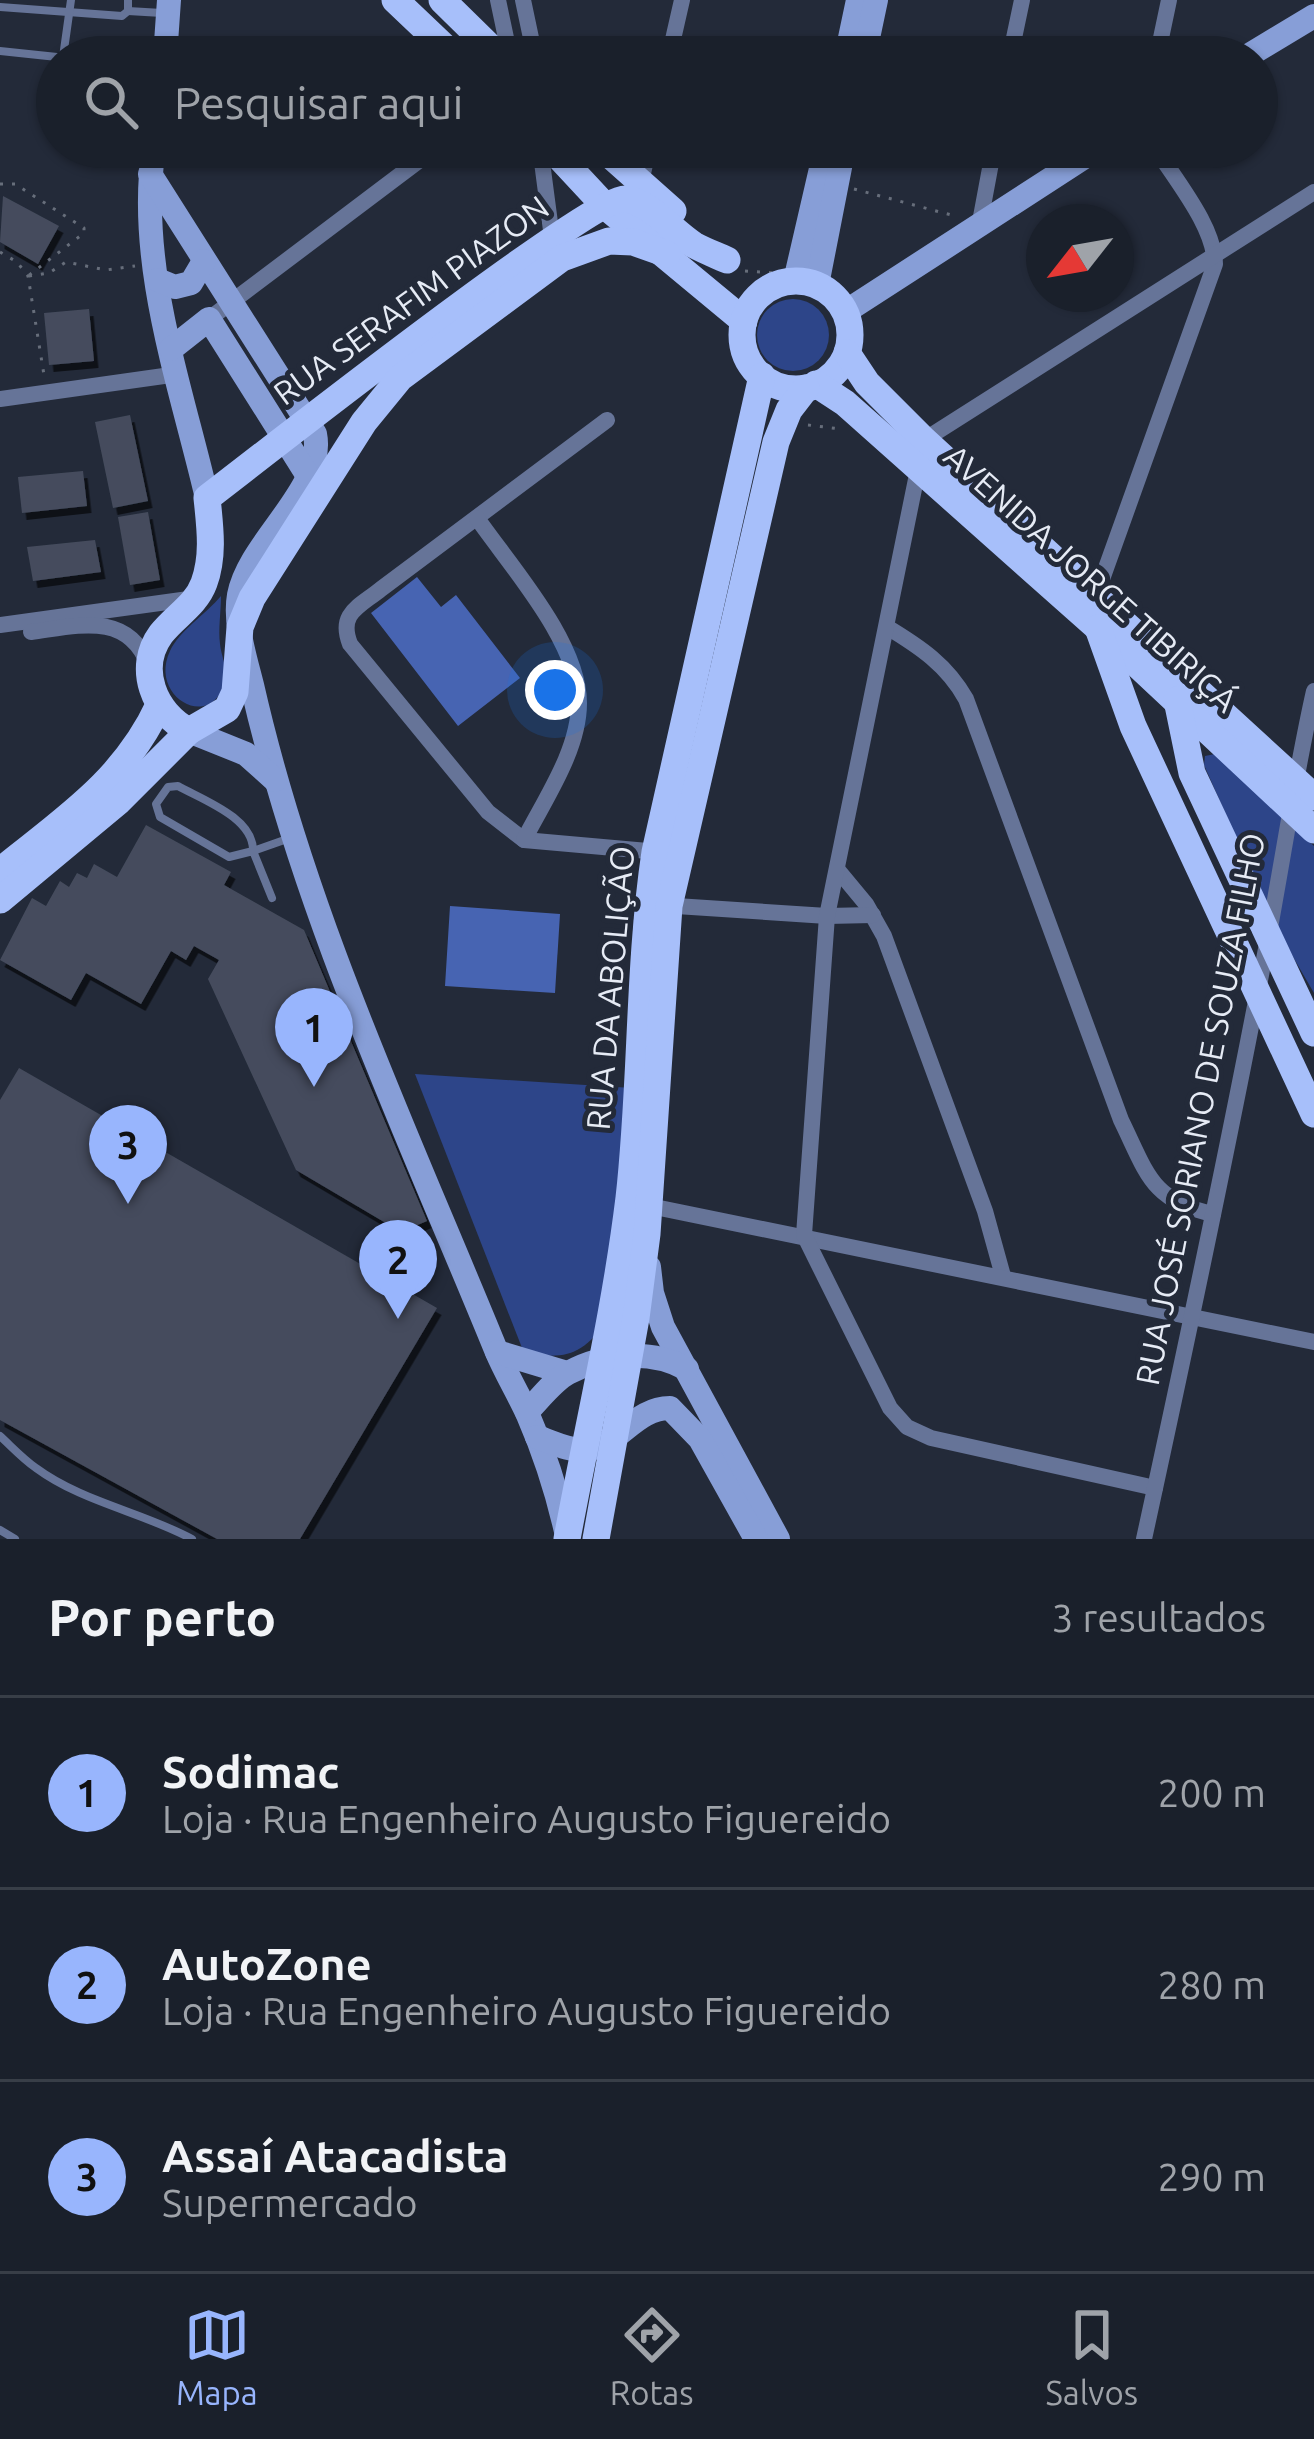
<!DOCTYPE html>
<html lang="pt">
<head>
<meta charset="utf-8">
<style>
	:root { --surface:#1a202b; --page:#232833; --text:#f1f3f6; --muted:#9fa3a9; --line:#383e47; --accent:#98b5fd }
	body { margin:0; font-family:Ubuntu,sans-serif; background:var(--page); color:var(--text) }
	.compass { position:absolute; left:1026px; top:204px; width:108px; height:108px; border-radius:50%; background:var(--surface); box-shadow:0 3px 9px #0004; rotate:239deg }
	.you { position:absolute; left:555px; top:690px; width:42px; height:42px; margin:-30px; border:9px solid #fff; border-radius:50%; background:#1a73e8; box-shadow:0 0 0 18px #1a73e833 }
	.badge { display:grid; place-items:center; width:78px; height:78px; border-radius:50%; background:var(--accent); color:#111; font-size:39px; font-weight:700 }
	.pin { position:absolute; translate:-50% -99px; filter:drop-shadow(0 3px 6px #0008) }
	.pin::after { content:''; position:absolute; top:63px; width:42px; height:36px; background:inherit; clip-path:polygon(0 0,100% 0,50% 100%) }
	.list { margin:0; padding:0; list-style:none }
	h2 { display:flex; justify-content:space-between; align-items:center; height:156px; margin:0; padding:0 48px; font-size:51px }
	h2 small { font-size:39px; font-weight:400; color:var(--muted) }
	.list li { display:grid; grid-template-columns:78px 1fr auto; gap:36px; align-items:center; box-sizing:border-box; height:192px; padding:0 48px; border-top:3px solid var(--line) }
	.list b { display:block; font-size:45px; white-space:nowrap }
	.list p { margin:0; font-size:39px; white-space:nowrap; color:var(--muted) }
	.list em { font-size:39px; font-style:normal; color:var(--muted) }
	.icon { flex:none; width:66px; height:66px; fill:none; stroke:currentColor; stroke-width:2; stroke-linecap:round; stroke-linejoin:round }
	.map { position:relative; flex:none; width:1314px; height:1539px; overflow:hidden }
	.search { position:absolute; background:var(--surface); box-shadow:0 3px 9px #0004; left:36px; right:36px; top:36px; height:132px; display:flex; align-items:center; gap:30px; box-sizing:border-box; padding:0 42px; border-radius:66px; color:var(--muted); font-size:45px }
	.sheet { height:732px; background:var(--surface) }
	nav { display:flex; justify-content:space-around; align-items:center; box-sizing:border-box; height:168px; border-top:3px solid var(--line); background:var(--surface); font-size:33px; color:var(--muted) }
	nav a { display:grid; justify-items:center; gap:6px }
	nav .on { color:var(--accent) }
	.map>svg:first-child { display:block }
	.green { fill:#2d4589 }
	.water { fill:#4764b2 }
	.building { fill:#454c5d; filter:url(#shadow) }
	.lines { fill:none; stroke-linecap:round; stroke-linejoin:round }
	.path { stroke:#676e7b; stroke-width:3; stroke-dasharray:3 9; stroke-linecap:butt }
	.lane { stroke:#667498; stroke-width:8 }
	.street { stroke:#667498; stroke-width:16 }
	.secondary { stroke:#879ed7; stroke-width:24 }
	.primary { stroke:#a7bffa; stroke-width:27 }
	.labels { text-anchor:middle; stroke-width:10; stroke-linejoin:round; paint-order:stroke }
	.street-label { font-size:33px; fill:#e6ebf5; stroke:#232a39 }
</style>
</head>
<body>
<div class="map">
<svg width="1314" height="1539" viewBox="0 0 1314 1539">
	<defs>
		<filter id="shadow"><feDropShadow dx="4.5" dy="7" stdDeviation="0" flood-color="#0009"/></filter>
	</defs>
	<rect width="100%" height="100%" fill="#232a39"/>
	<g class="green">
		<circle cx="793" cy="335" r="36"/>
		<path d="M221,596C221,612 218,629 220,644C221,656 228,668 225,681C212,733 148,697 170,651C179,631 206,614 221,596Z"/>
		<path d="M1215,754L1314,846V993L1275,926L1204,765L1205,756Z"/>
		<path d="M415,1074L632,1088L609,1319C582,1355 567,1360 524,1353Z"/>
	</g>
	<g class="water">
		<path d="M417,577L441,607L456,595L520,678L458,726L371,613Z"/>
		<path d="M450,906L560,914L555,993L445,986Z"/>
	</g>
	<g class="building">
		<path d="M3,196L59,226L38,264L0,242Z"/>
		<path d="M89,309L94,361L49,365L44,313Z"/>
		<path d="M130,415L148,501L113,508L95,422Z"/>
		<path d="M83,471L87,506L22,513L18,477Z"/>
		<path d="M148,512L160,580L130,585L118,517Z"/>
		<path d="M95,540L101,572L33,581L27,547Z"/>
		<path d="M146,825L231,872L224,885L304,930L427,1221L401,1232L296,1170L208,979L219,960L194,946L186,960L171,951L141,1004L86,973L71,1000L0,960L32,898L46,906L60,881L69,887L77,873L87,878L94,864L117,877Z"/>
		<path d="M19,1068L437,1308L300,1539H217L0,1420V1100Z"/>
	</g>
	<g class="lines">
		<g class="path">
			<path d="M0,184H15L84,228V233L28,276"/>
			<path d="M854,189L955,216"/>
			<path d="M0,252L17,262L28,276L44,375"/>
			<path d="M745,271L777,273"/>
			<path d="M29,276L49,273L66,262L106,270L135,266"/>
			<path d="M808,425L840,429"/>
		</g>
		<g class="lane">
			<path d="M0,7L122,16L128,11V0"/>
			<path d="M128,11L162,13"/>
			<path d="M0,51L57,57"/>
			<path d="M63,57L71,0"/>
			<path d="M272,898L253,851L229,857L160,817L156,804L168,787L178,786C203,800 254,818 253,851L290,838"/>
			<path d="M0,1436C12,1447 23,1459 36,1468C82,1502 142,1512 192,1539"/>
			<path d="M0,1530L15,1539"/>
		</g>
		<g class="street">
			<path d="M498,0L510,57"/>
			<path d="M523,0L535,57"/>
			<path d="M669,57L682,0"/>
			<path d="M1010,57L1022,0"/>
			<path d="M1157,57L1169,0"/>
			<path d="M540,147L552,238"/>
			<path d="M641,182L649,147"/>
			<path d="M980,222L994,147"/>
			<path d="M209,319L437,147"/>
			<path d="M0,399L178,374"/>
			<path d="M607,420L381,589C359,607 338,613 350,644L488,812L524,840L659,852"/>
			<path d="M477,518C511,567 579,642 579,703C579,750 545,799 524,840"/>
			<path d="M1096,596L1215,264C1214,225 1175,180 1155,147"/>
			<path d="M0,625L196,598"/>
			<path d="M887,627C920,647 947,665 966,699L1121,1120C1147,1173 1151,1201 1213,1214"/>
			<path d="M31,632C77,626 127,611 148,664"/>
			<path d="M837,869L866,904L884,936L985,1211L1003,1276"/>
			<path d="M661,905L827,916L873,915"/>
			<path d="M650,1206L1314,1342"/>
			<path d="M1155,1488L931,1438L907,1427L890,1408L804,1235L827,916L924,440L1314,192"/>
			<path d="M1144,1539C1188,1337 1231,1135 1269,933C1284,852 1296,771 1314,691"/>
		</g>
		<g class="secondary">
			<path d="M165,57L169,0"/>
			<path d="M846,57L858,0"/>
			<path d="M864,57L876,0"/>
			<path d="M1246,57L1314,16"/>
			<path d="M154,147C136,263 181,386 207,498"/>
			<path d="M150,174L315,434C326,488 249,541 239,595C234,623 245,657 252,685C304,915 407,1132 496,1350C505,1372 518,1393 528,1415C545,1454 558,1495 567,1536"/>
			<path d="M158,280L175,287L191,283L204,261"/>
			<path d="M795,281L826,147"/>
			<path d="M817,285L844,147"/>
			<path d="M845,312L1100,147"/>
			<path d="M171,349L209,319L308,476"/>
			<path d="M189,731L246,754L275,780"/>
			<path d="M649,1267L652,1293L663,1327L778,1539"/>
			<path d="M497,1352L567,1373"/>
			<path d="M527,1412C539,1400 553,1381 568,1373C605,1353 651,1349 687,1369"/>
			<path d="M537,1437C552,1442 569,1451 584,1450C619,1447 634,1408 670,1408L700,1439L756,1539"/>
		</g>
		<g class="primary">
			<path d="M395,0L455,57"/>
			<path d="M442,0L500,57"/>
			<path d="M550,147L604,205L744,321"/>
			<path d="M601,147L673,211"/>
			<circle cx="796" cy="335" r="54"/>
			<path d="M847,353L867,383L924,440L1314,797"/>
			<path d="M816,384L845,403L1098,628L1314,830"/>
			<path d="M1098,628L1133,726L1314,1114"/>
			<path d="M1177,700L1192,773L1314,1033"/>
			<path d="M189,731C154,713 136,668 161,634C175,616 196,605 204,583C214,556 210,527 207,498C257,460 593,195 626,199C650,202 673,232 694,245C705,251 716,255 727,260"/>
			<path d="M0,871C63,820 124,781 159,705"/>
			<path d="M0,900L119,801L189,731L227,709L235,692L240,627L252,598L364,422L400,378L562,258L609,241L633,242L667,254"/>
			<path d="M567,1539C588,1425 615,1313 629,1198C642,1083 638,966 655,852L762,376"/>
			<path d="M596,1539L636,1318L647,1234L669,906L776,442L789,410L806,388"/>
		</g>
	</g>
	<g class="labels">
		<g class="street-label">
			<text transform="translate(411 300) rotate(-36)" y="12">RUA SERAFIM PIAZON</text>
			<text transform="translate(1091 578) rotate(42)" y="12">AVENIDA JORGE TIBIRIÇÁ</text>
			<text transform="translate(610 988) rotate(-85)" y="12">RUA DA ABOLIÇÃO</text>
			<text transform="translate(1200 1109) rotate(-79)" y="12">RUA JOSÉ SORIANO DE SOUZA FILHO</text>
		</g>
	</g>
</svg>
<svg class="compass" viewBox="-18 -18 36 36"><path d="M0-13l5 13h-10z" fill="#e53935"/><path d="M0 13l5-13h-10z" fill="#9fa3a9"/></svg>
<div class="you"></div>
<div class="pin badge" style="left:314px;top:1087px">1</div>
<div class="pin badge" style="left:398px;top:1319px">2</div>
<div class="pin badge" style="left:128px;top:1204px">3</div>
<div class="search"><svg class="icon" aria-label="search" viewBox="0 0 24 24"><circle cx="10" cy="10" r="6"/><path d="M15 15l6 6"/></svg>Pesquisar aqui</div>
</div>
<section class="sheet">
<h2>Por perto<small>3 resultados</small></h2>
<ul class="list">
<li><span class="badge">1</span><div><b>Sodimac</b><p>Loja · Rua Engenheiro Augusto Figuereido</p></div><em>200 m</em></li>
<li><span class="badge">2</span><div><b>AutoZone</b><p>Loja · Rua Engenheiro Augusto Figuereido</p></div><em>280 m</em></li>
<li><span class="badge">3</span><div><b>Assaí Atacadista</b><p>Supermercado</p></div><em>290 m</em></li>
</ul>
</section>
<nav>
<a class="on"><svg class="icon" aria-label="map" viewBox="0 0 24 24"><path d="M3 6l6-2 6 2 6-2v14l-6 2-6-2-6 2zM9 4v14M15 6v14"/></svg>Mapa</a>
<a><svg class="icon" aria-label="directions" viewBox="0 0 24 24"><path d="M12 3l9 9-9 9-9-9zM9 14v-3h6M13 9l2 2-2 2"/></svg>Rotas</a>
<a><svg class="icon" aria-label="saved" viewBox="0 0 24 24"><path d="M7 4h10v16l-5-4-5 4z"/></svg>Salvos</a>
</nav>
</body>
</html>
